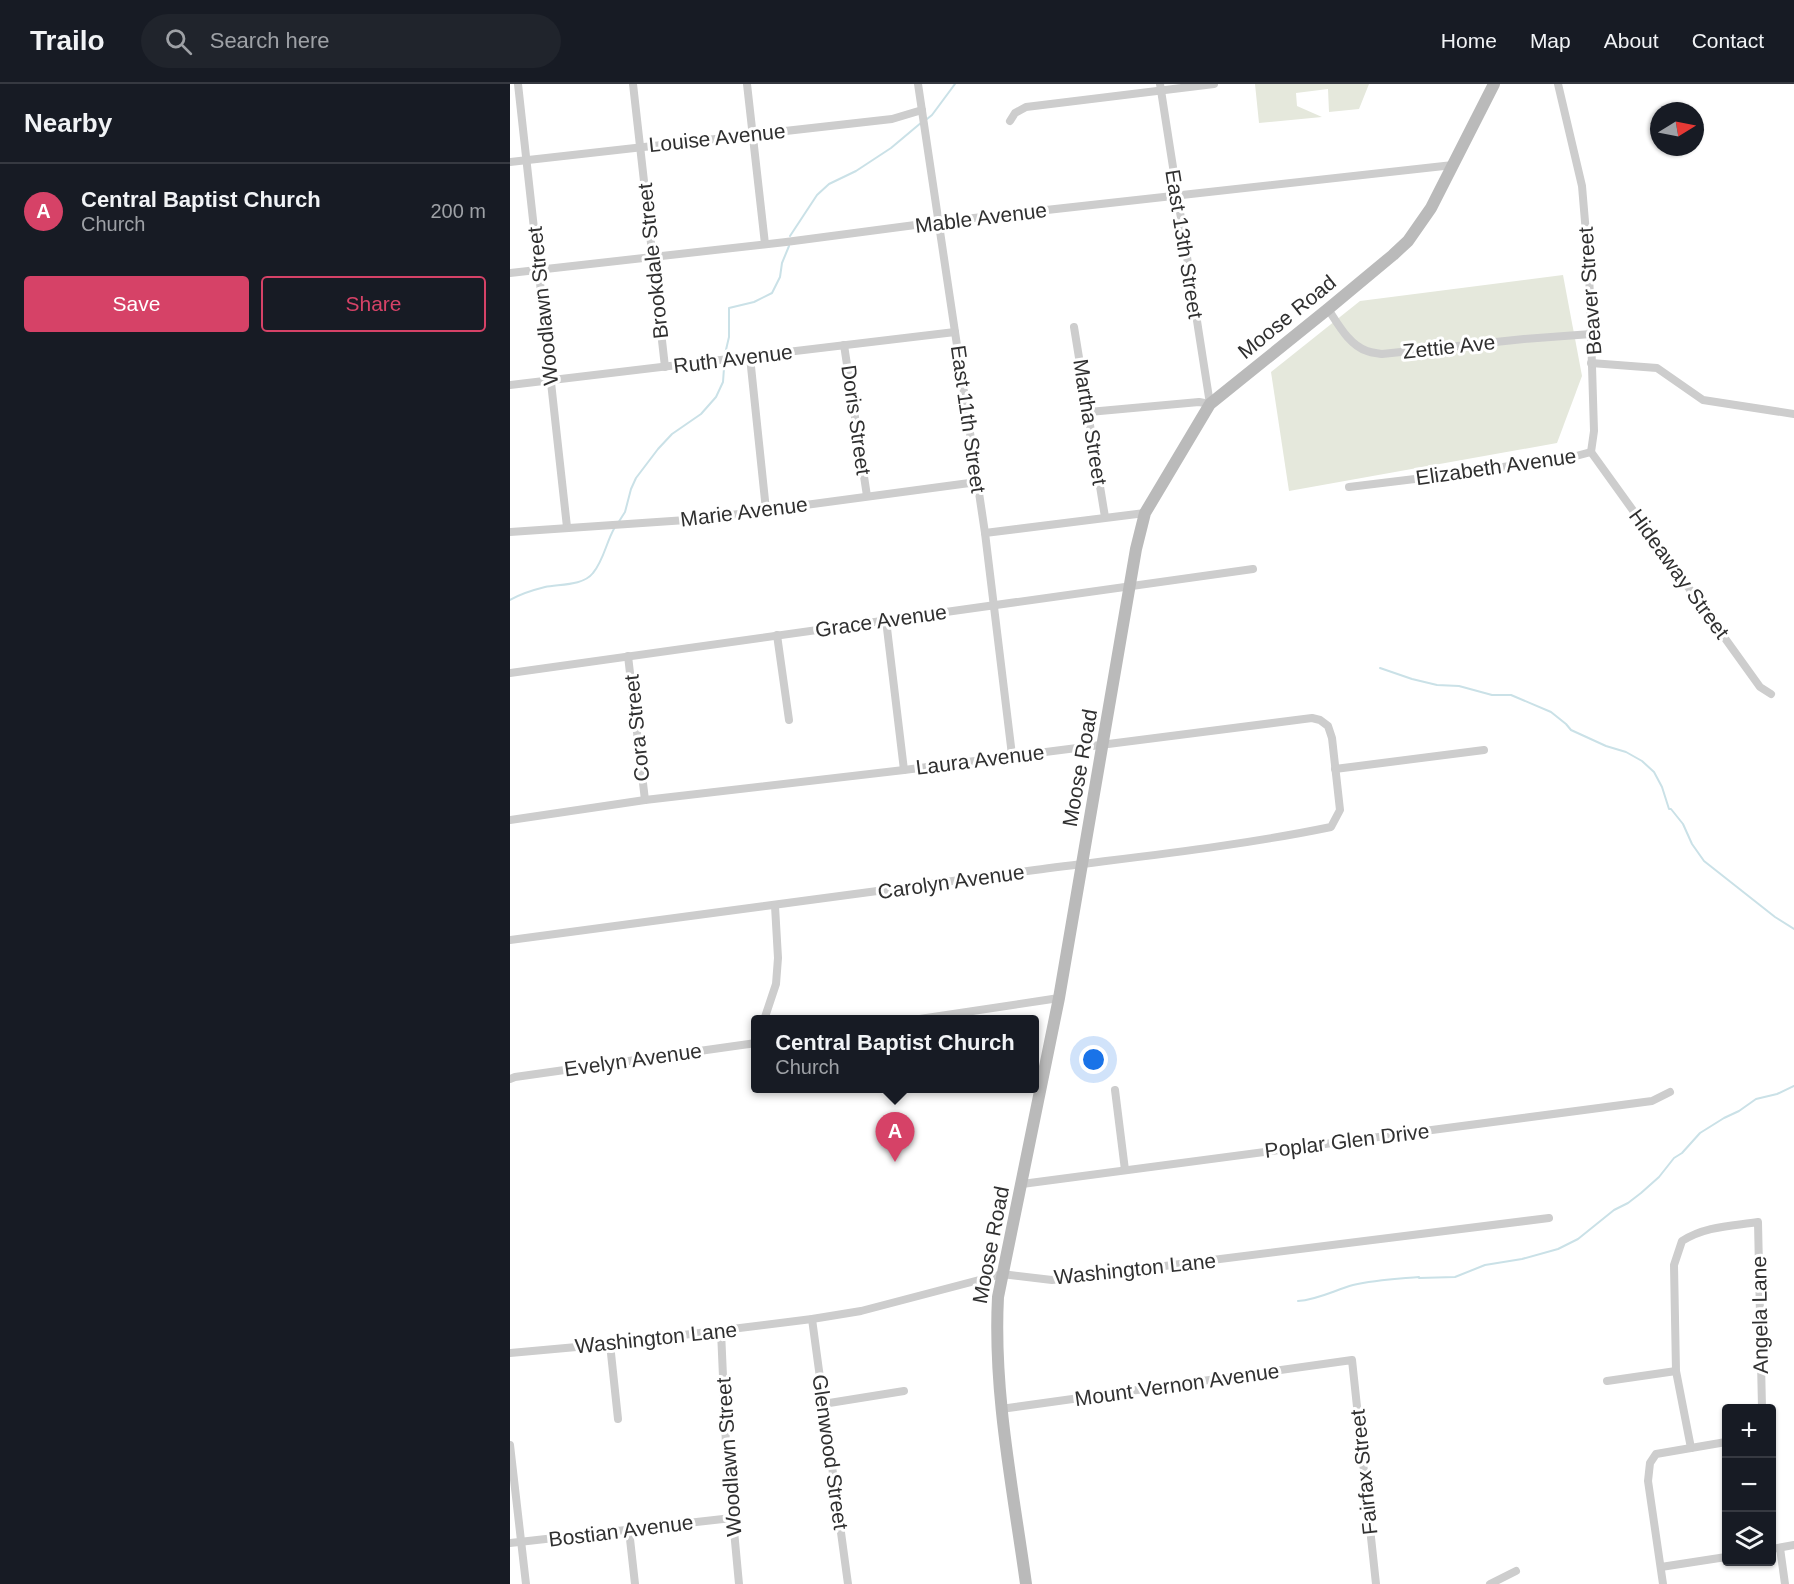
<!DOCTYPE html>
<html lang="en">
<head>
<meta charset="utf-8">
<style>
	:root { --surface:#171b24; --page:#20242c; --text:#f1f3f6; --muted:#9ea1a6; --line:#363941; --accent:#d64267 }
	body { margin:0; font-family:Arial,sans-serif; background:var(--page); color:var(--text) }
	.controls { position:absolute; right:18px; bottom:18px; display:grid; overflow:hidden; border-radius:6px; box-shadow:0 2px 4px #0004 }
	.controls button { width:54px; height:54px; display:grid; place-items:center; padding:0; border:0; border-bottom:2px solid var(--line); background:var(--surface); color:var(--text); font:30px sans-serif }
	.compass { position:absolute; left:1140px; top:18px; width:54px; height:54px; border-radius:50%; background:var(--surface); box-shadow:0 2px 4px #0004; rotate:80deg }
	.you { position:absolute; left:584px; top:976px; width:21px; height:21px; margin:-15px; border:4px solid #fff; border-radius:50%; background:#1a73e8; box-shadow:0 0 0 9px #1a73e833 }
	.badge { display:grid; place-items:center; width:39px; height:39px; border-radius:50%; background:var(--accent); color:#fff; font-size:20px; font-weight:700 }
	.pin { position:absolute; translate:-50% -50px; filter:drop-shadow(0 2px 3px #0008) }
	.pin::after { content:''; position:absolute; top:32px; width:21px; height:18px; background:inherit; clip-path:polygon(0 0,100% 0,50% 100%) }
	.popup { position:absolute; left:241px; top:931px; width:288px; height:78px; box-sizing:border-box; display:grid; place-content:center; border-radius:6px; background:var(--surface); filter:drop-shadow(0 2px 4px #0005); font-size:20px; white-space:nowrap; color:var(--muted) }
	.popup b { font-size:22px; color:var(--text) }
	.popup::after { content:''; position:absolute; left:50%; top:100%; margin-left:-12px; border:12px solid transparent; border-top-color:var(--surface) }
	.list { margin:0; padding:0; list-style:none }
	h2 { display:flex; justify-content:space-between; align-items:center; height:78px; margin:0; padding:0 24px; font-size:26px }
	h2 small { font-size:20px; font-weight:400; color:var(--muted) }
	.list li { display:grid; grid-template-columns:39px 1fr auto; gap:18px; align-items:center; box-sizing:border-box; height:96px; padding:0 24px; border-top:2px solid var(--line) }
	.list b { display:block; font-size:22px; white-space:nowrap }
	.list p { margin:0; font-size:20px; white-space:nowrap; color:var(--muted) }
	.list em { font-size:20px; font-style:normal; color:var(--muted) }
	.actions { display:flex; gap:12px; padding:18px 24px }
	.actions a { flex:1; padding:14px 0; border:2px solid var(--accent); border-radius:6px; text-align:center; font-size:21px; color:var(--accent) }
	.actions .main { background:var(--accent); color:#fff }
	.icon { flex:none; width:33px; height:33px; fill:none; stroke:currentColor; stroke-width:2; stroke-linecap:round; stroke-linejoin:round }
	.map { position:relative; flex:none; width:1284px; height:1500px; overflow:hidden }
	header { display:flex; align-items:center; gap:36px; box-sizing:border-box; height:84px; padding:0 30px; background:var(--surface); border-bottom:2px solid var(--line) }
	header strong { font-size:28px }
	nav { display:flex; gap:33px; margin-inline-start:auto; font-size:21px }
	.search { width:420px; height:54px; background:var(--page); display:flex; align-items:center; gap:15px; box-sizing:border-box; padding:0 21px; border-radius:33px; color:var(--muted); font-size:22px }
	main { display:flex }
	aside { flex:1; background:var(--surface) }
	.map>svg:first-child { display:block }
	.green { fill:#e5e8dc }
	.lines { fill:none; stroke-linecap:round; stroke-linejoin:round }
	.stream { stroke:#cae1e7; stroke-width:2 }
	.street { stroke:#cdcdcd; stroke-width:8 }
	.secondary { stroke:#bababa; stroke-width:12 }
	.labels { text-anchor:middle; stroke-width:6; stroke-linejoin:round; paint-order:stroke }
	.street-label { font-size:21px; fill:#303030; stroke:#fff }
</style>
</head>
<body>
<header>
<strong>Trailo</strong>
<div class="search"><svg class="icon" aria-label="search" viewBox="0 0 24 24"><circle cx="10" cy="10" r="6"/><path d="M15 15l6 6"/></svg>Search here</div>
<nav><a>Home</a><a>Map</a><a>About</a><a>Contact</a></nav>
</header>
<main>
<aside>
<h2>Nearby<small></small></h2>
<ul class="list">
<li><span class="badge">A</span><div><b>Central Baptist Church</b><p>Church</p></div><em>200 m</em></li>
</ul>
<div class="actions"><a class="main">Save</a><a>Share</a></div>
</aside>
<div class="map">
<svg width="1284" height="1500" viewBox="0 0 1284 1500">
	<rect width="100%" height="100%" fill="#fff"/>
	<g class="green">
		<path d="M745,0H859L849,25L819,28L818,5L786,9L787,22L812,33L749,39Z"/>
		<path d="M1053,191L1072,292L1047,359L779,407L761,288L850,217Z"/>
	</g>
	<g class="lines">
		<g class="stream">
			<path d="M417,35L422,31L445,0"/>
			<path d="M280,152L307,111L319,100L346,87L381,64L412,38"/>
			<path d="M108,439L115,428L121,405L126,394L148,365L162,350L191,330L206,313L213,298L215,270L219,253V224L244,218L262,209L270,193L272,179L279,162"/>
			<path d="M0,516C10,510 23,506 35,503C49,500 73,502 83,489C94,476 96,458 105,443"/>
			<path d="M870,584L902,595L927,601L949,602L982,611H1001L1041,628L1056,640L1061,646L1096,662L1116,668L1132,677L1144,688L1152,703L1159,725H1161L1173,740L1182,760L1194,777L1265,833L1284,845"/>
			<path d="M788,1217C807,1216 825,1206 843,1201C865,1196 887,1195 909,1193V1194L945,1193L975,1181L1012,1175L1048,1165L1068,1155L1104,1126L1118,1119L1131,1109L1149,1093L1164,1074L1172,1069L1190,1049L1214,1034L1229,1027L1246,1015L1267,1010L1284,1002"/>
		</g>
		<g class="street">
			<path d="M8,0L57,443"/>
			<path d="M123,0L155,283"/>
			<path d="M237,0L255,160"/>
			<path d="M408,0L475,449L502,671"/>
			<path d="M1048,0L1072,102L1079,185L1084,347L1081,368"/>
			<path d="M500,37L505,29L516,23L704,0"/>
			<path d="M0,78L382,35L412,26"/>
			<path d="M0,189L276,158L428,138L943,81"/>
			<path d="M818,225C828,240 839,261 857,267C862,269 867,269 872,270L1014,255L1081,250"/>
			<path d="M564,243L595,433"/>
			<path d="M334,261L357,412"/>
			<path d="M240,273L256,426"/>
			<path d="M1081,279L1147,284L1193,316L1284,330"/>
			<path d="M0,301L445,248"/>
			<path d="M579,328L689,318L700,320L650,0"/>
			<path d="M1081,368L1250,603L1261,610"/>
			<path d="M839,403L946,390L1066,372L1081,368"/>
			<path d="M0,448L191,435L467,398"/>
			<path d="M475,449L635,429"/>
			<path d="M376,536L394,686"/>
			<path d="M267,551L279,636"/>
			<path d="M118,572L135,716"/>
			<path d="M0,589L743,485"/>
			<path d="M825,685L974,666"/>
			<path d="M0,736L135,716L394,686L802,634L810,636L818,642L822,654L830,726L821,743C724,763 624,773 525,786C350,810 175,833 0,856"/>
			<path d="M254,936L266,900L268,874L265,822"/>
			<path d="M403,936L549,914"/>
			<path d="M0,995L5,993L246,959"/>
			<path d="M605,1006L615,1086"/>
			<path d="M512,1100L1142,1017L1160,1008"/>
			<path d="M302,1235L338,1500"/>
			<path d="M211,1247L216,1361L229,1500"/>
			<path d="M100,1260L108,1335"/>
			<path d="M0,1269L100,1260L302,1235L351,1227L492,1190L542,1196L1039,1134"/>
			<path d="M1097,1297L1166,1287"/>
			<path d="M313,1320L394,1307"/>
			<path d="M491,1325L842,1276L866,1500"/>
			<path d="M0,1361L16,1500"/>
			<path d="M1181,1364L1166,1287L1164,1181L1172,1157C1195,1142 1222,1142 1248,1138L1252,1324"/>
			<path d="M119,1446L125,1500"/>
			<path d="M0,1459L222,1434"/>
			<path d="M1270,1464L1275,1500"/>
			<path d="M1262,1465L1284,1461"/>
			<path d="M1151,1483L1216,1473"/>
			<path d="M980,1500L1006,1487"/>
			<path d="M1153,1500L1138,1397L1140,1379L1146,1370L1216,1358"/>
		</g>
		<path class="secondary" d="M516,1500C503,1405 483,1309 488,1213L549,914L626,465L635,429L700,320L818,225L883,171L898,157L921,124L984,0"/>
	</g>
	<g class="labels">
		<g class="street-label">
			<text transform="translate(207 54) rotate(-6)" y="7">Louise Avenue</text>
			<text transform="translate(471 134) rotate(-7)" y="7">Mable Avenue</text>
			<text transform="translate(674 160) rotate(81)" y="7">East 13th Street</text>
			<text transform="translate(143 177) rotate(-96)" y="7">Brookdale Street</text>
			<text transform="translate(1080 207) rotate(-94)" y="7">Beaver Street</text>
			<text transform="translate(33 222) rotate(-96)" y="7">Woodlawn Street</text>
			<text transform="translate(777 233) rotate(-39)" y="7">Moose Road</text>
			<text transform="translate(939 263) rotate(-6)" y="7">Zettie Ave</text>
			<text transform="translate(223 275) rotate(-7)" y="7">Ruth Avenue</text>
			<text transform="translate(458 335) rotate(82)" y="7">East 11th Street</text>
			<text transform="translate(346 336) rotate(82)" y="7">Doris Street</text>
			<text transform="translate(580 338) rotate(81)" y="7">Martha Street</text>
			<text transform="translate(986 383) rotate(-8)" y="7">Elizabeth Avenue</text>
			<text transform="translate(234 428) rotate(-7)" y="7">Marie Avenue</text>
			<text transform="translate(1169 490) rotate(54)" y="7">Hideaway Street</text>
			<text transform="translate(371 537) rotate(-8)" y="7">Grace Avenue</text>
			<text transform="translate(127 644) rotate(-96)" y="7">Cora Street</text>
			<text transform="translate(470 676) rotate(-7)" y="7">Laura Avenue</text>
			<text transform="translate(570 684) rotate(-80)" y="7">Moose Road</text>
			<text transform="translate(441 798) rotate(-8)" y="7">Carolyn Avenue</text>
			<text transform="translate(123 976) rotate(-8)" y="7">Evelyn Avenue</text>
			<text transform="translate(837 1057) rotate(-7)" y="7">Poplar Glen Drive</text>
			<text transform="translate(481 1161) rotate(-79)" y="7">Moose Road</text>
			<text transform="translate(625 1185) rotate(-6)" y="7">Washington Lane</text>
			<text transform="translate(1250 1231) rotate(-91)" y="7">Angela Lane</text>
			<text transform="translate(146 1254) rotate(-6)" y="7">Washington Lane</text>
			<text transform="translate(667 1301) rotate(-8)" y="7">Mount Vernon Avenue</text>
			<text transform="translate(320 1368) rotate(82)" y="7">Glenwood Street</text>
			<text transform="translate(219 1373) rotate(-94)" y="7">Woodlawn Street</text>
			<text transform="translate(854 1388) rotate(-96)" y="7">Fairfax Street</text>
			<text transform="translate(111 1447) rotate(-7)" y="7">Bostian Avenue</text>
		</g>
	</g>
</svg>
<div class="controls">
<button>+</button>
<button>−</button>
<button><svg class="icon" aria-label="layers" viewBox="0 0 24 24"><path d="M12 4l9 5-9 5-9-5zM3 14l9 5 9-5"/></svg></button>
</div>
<svg class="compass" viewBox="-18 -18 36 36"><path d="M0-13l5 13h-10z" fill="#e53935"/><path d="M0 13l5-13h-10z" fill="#9ea1a6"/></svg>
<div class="you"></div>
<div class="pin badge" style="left:385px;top:1078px">A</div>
<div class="popup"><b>Central Baptist Church</b>Church</div>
</div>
</main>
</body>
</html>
